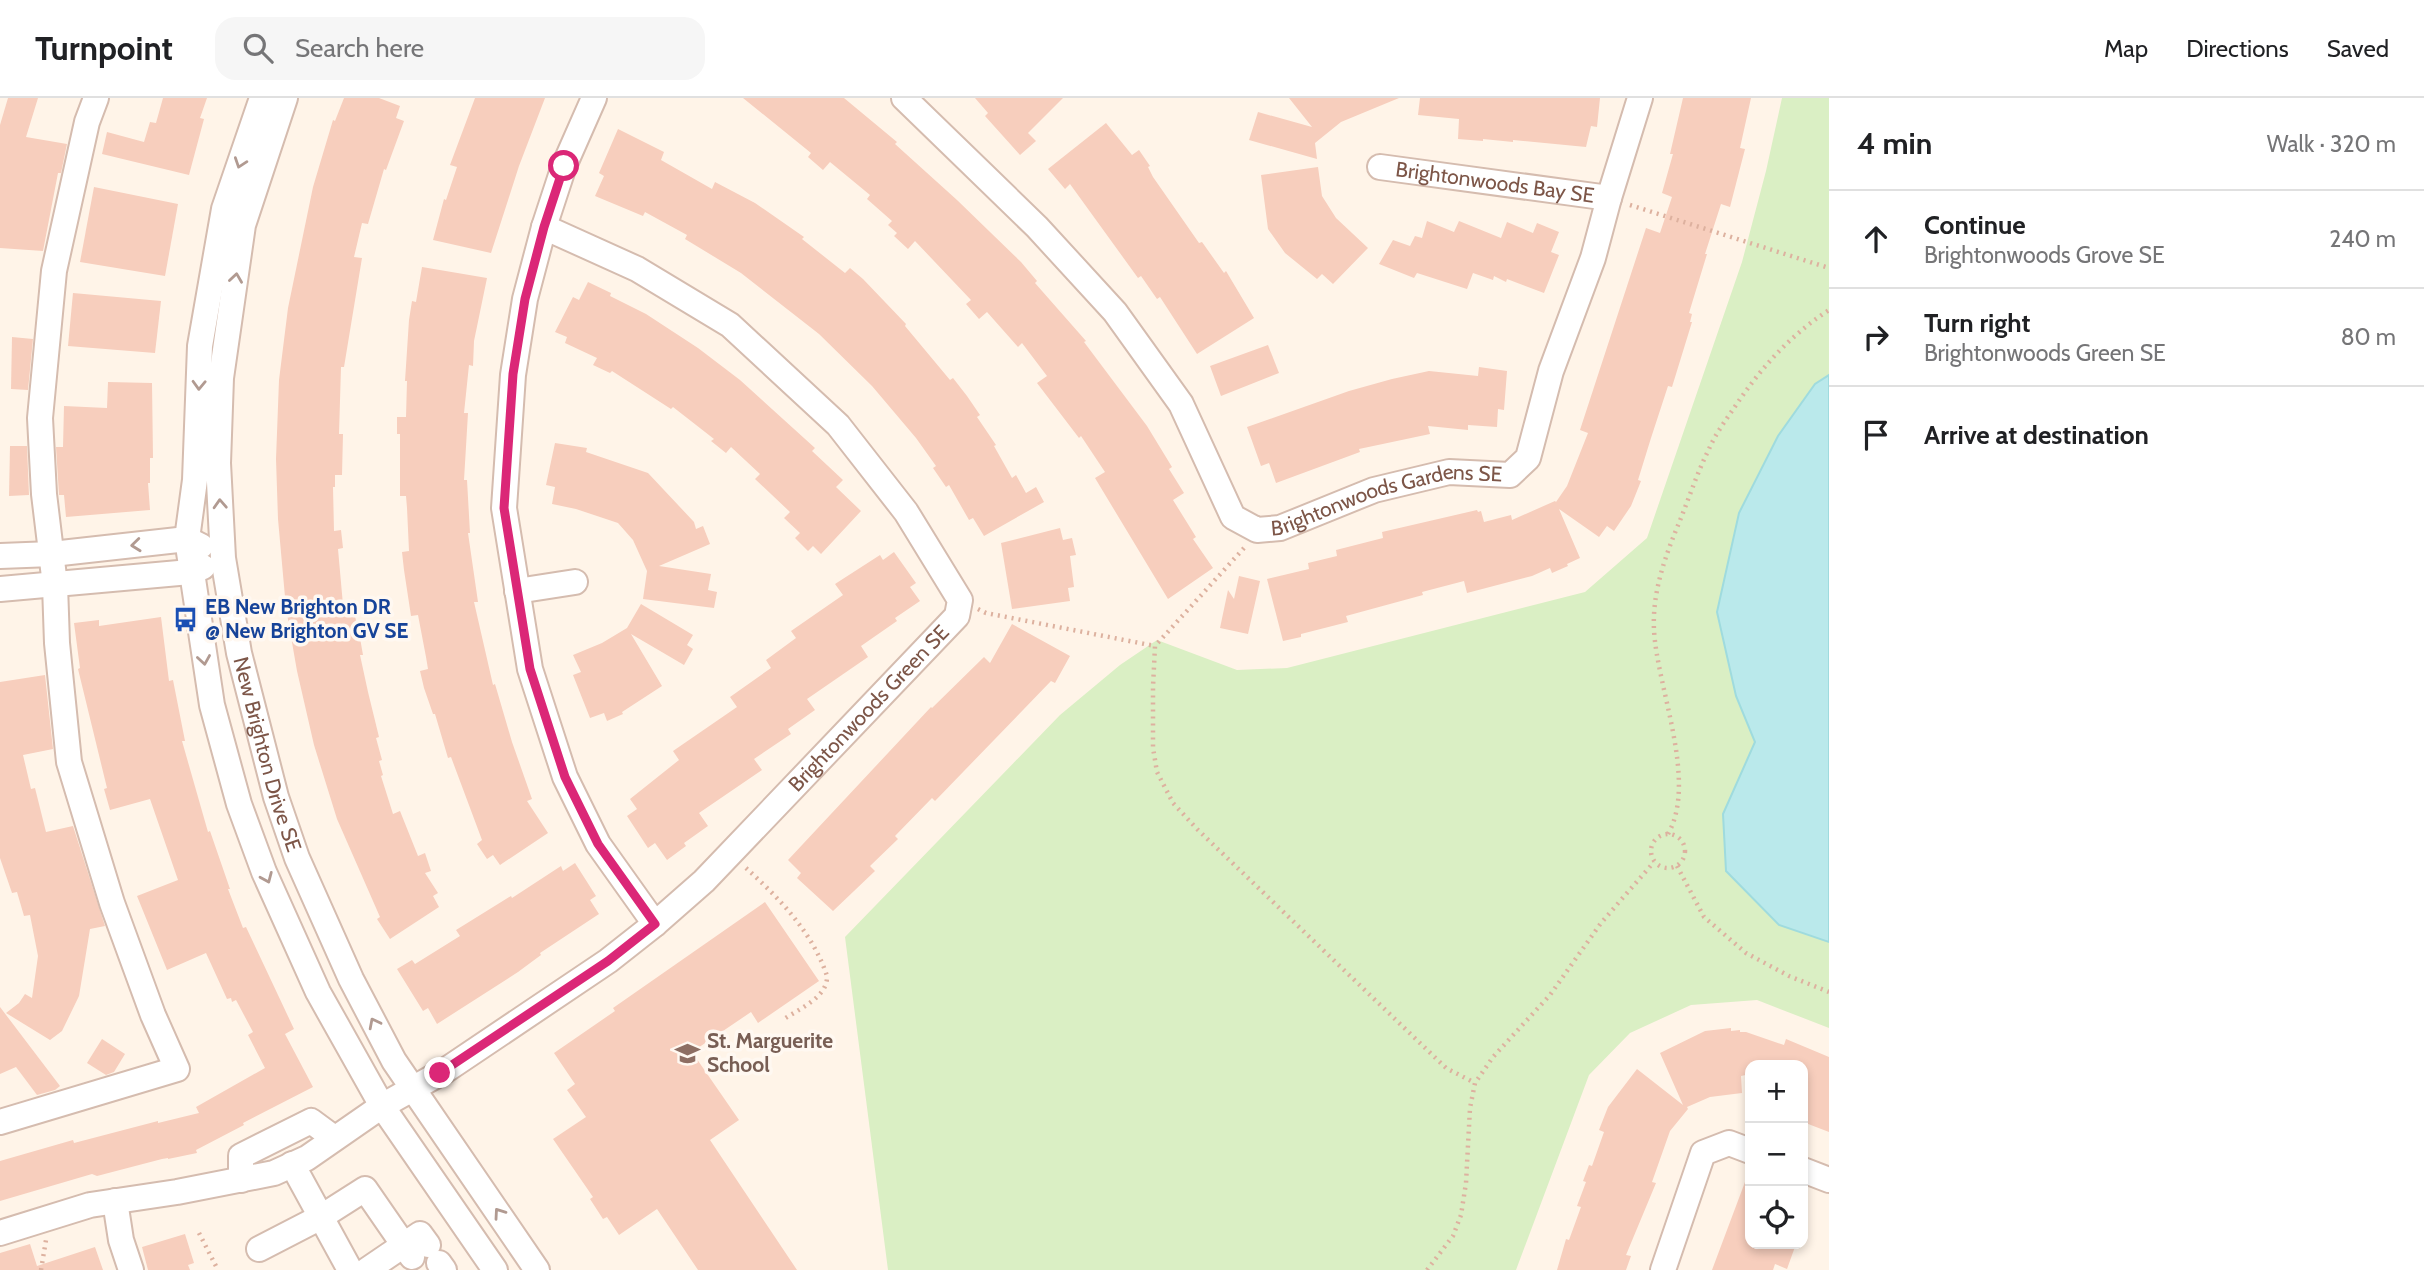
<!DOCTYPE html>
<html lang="en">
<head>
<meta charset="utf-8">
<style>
	:root { --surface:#fff; --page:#f6f6f6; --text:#202124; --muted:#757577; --line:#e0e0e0 }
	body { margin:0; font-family:Cabin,sans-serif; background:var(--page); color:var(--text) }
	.controls { position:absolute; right:21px; bottom:21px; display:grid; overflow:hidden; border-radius:14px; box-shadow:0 4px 10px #0003 }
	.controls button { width:63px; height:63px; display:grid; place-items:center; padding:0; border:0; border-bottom:2px solid var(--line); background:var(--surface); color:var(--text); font:35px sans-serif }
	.stop { position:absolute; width:21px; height:21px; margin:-16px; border:5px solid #db2777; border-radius:50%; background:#fff }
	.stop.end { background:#db2777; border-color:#fff; box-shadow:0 2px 7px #0008 }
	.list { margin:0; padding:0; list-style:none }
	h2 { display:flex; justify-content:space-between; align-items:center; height:91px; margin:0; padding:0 28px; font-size:30px }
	h2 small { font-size:23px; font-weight:400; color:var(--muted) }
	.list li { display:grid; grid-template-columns:46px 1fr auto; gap:21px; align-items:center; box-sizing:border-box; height:98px; padding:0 28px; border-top:2px solid var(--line) }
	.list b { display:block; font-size:26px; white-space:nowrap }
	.list p { margin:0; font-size:23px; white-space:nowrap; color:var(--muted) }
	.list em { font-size:23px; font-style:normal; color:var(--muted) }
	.icon { flex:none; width:38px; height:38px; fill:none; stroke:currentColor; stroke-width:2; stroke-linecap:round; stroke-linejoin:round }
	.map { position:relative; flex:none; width:1829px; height:1172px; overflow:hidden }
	header { display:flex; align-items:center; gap:42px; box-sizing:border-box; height:98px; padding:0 35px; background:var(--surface); border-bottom:2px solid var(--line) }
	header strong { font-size:33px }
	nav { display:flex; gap:38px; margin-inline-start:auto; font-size:24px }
	.search { width:490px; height:63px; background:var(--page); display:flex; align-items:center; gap:18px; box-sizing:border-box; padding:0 24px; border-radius:21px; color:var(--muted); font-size:26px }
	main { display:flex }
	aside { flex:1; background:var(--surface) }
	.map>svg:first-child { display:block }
	.green { fill:#daefc4 }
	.water { fill:#bae9eb; stroke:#9fdbde; stroke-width:2 }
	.building { fill:#f7cebd }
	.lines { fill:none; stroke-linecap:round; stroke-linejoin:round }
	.minor-casing { stroke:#d5bcaf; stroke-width:28 }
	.path { stroke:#ddb19f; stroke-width:4.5; stroke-dasharray:2 5; stroke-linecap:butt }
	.minor { stroke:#fff; stroke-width:24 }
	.oneway { stroke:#b19a91 }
	.route { stroke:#db2777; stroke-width:9 }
	.labels { text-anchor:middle; stroke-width:7; stroke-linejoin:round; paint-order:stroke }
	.street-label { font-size:21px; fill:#7d5648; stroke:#fff8f1 }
	.transit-label { font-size:21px; font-weight:bold; fill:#164399; stroke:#fff8f1; text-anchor:start }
	.education-label { font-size:21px; font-weight:bold; fill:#785e54; stroke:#fff8f1; text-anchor:start }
</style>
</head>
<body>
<header>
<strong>Turnpoint</strong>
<div class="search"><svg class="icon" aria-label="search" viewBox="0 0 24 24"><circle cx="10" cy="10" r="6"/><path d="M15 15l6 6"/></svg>Search here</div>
<nav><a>Map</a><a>Directions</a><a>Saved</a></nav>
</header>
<main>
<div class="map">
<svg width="1829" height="1172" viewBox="0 0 1829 1172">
	<rect width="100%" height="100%" fill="#fff4e8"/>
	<path class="green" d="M1782,0H1829V930L1757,902L1691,907L1630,935L1589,977L1516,1172H888L845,839L1060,617L1120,567L1157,542L1237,572L1287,570L1585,494L1647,440L1742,164L1766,73Z"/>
	<path class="water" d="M1829,277V844L1779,827L1726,773L1723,716L1755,644L1736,598L1717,514L1739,415L1778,338L1815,286Z"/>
	<g class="building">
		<path d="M8,0H38L26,39L67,46L61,75H58L43,153L0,150V27Z"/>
		<path d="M163,0H207L200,20L204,21L189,77L102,56L107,34L144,44L150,24L156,25Z"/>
		<path d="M344,0H379L400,8L396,20L404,23L386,72L384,71L368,126L362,125L354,159L362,160L344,269H341L339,336H343L342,377H335V389H333L334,433L341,432L343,450L338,451L343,507L352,505L360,540L363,557H360L368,594L379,639L376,640L382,662L379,663L383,677L381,678L393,716L400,713L418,758L425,755L431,773L425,775L438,795L433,798L439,809L390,841L377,821L380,819L337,721L314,647L297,573L286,510L278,421L276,361L279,282L288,210L313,89L333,22L335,23Z"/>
		<path d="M475,0H545L519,68L491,155L433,142L444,101L446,102L457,69L450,67Z"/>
		<path d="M743,0H844L897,44L895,46L957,102L1021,164L1037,183L1035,185L1086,243L1084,244L1147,328L1172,369L1169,371L1184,395L1173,402L1196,439L1193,441L1213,470L1168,501L1095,380L1105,374L1081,338L1079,340L1037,285L1047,278L1022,245L1018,249L987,214L979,221L966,206L971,202L915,143L908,151L894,138L897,135L888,127L892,123L867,101L870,97L830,64L823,72L808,59L811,55Z"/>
		<path d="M975,0H1063L1028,35L1036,43L1020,57L985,18L988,15Z"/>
		<path d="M1289,0H1399L1341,24L1315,45L1317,61L1249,42L1258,14L1312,29Z"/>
		<path d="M1420,0H1600L1597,29L1591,28L1586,49L1513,42V44L1483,41V43L1458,41L1459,21L1418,17Z"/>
		<path d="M1683,0H1751L1740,50L1745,51L1730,109L1721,106L1705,156H1707L1689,215L1692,216L1690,224H1692L1672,289L1668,288L1651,340L1638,382L1641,383L1631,408L1614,433L1607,428L1599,439L1559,411L1580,460L1567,466L1568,468L1552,475L1550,470L1532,478L1467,495L1464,483L1422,494L1423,497L1346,518L1348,524L1301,536V539L1283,543L1267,481L1309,471L1308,465L1337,458L1336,452L1383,440L1382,434L1477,412L1478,414L1481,413L1484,424L1511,417L1512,422L1555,403L1556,404L1567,388L1588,335L1580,332L1646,130L1660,135L1672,99L1662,95L1673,56H1670Z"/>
		<path d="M1106,25L1132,57L1139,52L1150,68L1148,69L1153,79L1199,145L1202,144L1224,175L1226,173L1254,220L1197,256L1160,199L1157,201L1141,178L1138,180L1070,86L1065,91L1048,71Z"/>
		<path d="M618,31L664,54L661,62L712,91L715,84L755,105L804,139L802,141L845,175L850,170L863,181L906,226L905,228L950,282L953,280L967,298L980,317L977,319L996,347L994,348L1012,380L1016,377L1026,395L1036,389L1044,404L984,438L973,420L969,422L949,387L946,389L933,370L936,368L916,340L872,288L819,236L741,175L685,141L687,137L645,114L643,118L595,98L604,78L599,75Z"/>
		<path d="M1318,69L1322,98L1336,120L1368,150L1333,186L1322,176L1317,181L1285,155L1268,131L1261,77Z"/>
		<path d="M94,89L178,106L165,178L80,164Z"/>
		<path d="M1427,123L1454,134L1459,123L1501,140L1507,124L1533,135L1537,125L1559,134L1551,154L1559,157L1544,195L1507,181L1506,184L1494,178L1493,182L1473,175L1467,191L1417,175L1414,180L1379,166L1393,142L1410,148L1415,138L1422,140Z"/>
		<path d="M422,169L487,180L474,243L473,268L469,267L464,315H468L464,382H467L470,435H468L478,504H474L493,587L495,586L512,644L532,701L527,703L548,735L500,767L493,757L487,761L477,746L482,742L451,659L448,660L435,616H433L424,590L420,573L428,571L426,559L418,517L411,518L404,472L402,454L409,453L407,410L406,398H400V336H397V319H406L407,283H405L409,222L412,203L416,204Z"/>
		<path d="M588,184L611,195L610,198L646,216L698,250L740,282L815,350L812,353L843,382L836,389L861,413L821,456L813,448L808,453L795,440L800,435L784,420L790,414L755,381L760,376L731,349L726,355L711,343L714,341L673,309L671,311L612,273L610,275L593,267L597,260L565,245L567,239L555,234L573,199L579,202Z"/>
		<path d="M73,195L161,203L155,255L68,248Z"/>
		<path d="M12,239L33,241L28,292L11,291Z"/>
		<path d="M1268,247L1279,275L1221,298L1210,268Z"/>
		<path d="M1479,269L1507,273L1504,312L1498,311L1497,329L1468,327V332L1428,328L1430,336L1359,351L1360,354L1276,385L1269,365L1261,368L1247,329L1349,293L1392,281L1429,273L1478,278Z"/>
		<path d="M108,284L152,285L153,360H150V385H148L150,412L66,419L64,397H59L56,349H63L64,308L107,310Z"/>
		<path d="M555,345L587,350L586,354L648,375L694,424L696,431L703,428L710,446L659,468L711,476L708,492L717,494L714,510L643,501L647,473L633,442L618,425L576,411L552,406L555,389L546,387Z"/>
		<path d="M10,348H27L29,397L9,398Z"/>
		<path d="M1060,430L1063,442L1072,440L1076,457L1070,458L1074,489L1068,490L1070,503L1012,511L1001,445Z"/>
		<path d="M894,454L916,485L910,489L920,503L895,520L897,523L861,548L868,559L807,601L815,612L788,631L791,636L754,661L762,672L699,715L708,728L684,745L686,748L667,762L655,745L648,750L627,718L637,711L630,701L679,662L673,653L737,609L730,599L771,570L766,562L796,540L791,533L843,497L835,486L880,457L883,462Z"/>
		<path d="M1239,478L1260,483L1248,536L1220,530L1228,492L1234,501Z"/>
		<path d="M641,506L693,537L687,547L693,551L684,567L631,536L662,588L622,614L623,616L607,623L604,615L590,620L573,577L581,574L573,557L602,545L627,530Z"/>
		<path d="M161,519L169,583L173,582L185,643H182L208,734L210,733L230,791H228L243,830L246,829L294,931L285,936L313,989L243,1025L244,1027L196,1052L197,1055L168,1061V1060L162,1061L97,1078L92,1076L0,1103V1063L73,1042L74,1045L158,1023V1025L199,1015L196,1009L265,970L248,937L253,934L236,902L232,904L231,900L227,901L206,855L167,872L137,798L178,782L150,701L110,712L104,691L107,690L78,571L80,570L74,525L99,522V528Z"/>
		<path d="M1012,526L1070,558L1055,585L1051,583L935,703L932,700L895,738L898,741L870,768L875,773L833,813L797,780L801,775L788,762L931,609L932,610L984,559L990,565Z"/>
		<path d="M45,577L53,651L23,657L31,691L35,690L46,734L73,728L105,828L90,831L79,898L62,933L50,942L6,915L19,905L25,896L32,900L38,858L30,817L24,818L17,794L12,795L0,760V584Z"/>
		<path d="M575,765L596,798L590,802L599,816L540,855L541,857L518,874L437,926L428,910L423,913L397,871L412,862L415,866L460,838L456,832L511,798L512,800L561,768L563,773Z"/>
		<path d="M765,804L819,883L758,925L751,914L692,954L739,1022L710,1042L797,1172H698L657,1111L619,1137L607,1119L603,1121L590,1101L593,1099L553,1041L586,1019L567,992L575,986L554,955L615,913L613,910Z"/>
		<path d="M0,909L60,988L55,992L37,997L16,969L0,976Z"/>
		<path d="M1731,930V933L1740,932V934H1746L1784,947L1786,941L1829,959V1034L1803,1024V967H1749L1750,976L1741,978L1742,995L1710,999L1687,1009L1688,1011L1670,1033L1652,1084L1656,1085L1626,1157L1631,1158L1626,1172H1557L1566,1141L1569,1142L1581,1109L1577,1108L1586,1084L1583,1083L1589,1067L1592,1068L1604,1034L1599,1032L1608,1009L1637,971L1683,1007L1660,955L1705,933Z"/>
		<path d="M102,941L125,956L114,974L106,977L87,965Z"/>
		<path d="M1748,1076L1750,1077V1146H1796L1787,1171L1775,1166L1773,1172H1712Z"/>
		<path d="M185,1136L194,1165L188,1167L190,1172H148L142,1149Z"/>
		<path d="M30,1146L37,1168L95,1149L103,1172H0V1155Z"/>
	</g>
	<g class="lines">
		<defs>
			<g id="minor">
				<path d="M262,0L224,111L200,248L195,382L187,441L212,607L239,706L264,774L318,894L382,1008L495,1172"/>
				<path id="s1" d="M285,0L243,127L221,280L218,365L223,460L239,555L276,699L297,760L351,881L394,963L537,1172"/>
				<path d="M594,0L564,68L544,129L525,201L513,277L504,410L530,571L565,679L598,746L655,826"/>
				<path id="s2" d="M904,0L1037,129L1115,214L1181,306L1233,419L1257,432L1280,430L1374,392L1449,374L1510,377L1528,360L1551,273L1593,160L1609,100L1640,0"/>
				<path id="s3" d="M1380,69L1609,100"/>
				<path d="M0,458L52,456L187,441L201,448"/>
				<path d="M0,491L190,474L203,469"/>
				<path d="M517,493L575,484"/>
				<path d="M0,1024L177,971L153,917L112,805L69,664L57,545L55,487L44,396L40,320L54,173L87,24L96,0"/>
				<path d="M292,1066L350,1172"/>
				<path d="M1803,1072L1829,1082"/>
				<path d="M241,1082V1058L311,1023L334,1040"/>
				<path d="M115,1103L121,1142L131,1172"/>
				<path id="s4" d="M0,1135L90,1107L177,1094L274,1075L307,1060L382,1008L446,972L608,863L655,826L704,783L957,518L960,502L906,414L838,327L730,227L637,171L544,129"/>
				<path d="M259,1151L321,1119L365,1091L412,1159"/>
				<path d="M439,1165L444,1172"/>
				<path d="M367,1172L420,1136L428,1147"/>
				<path d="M1663,1172L1703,1055L1729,1045L1750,1053"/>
			</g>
		</defs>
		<use href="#minor" class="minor-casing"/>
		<g class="path">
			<path d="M1630,107L1829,170"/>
			<path d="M1244,450L1155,548L1153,589V650L1157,674L1173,705L1197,731L1446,970L1475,985"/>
			<path d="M978,511L986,515L1155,548"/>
			<circle cx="1668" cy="753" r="17"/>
			<path d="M1668,736C1698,683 1657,590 1654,532C1652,493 1666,456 1681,420C1690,397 1698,373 1709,351C1715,337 1725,323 1734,310C1760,271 1789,238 1829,212"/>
			<path d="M1677,768L1704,819L1746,855L1789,878L1829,894"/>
			<path d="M746,770C779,800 813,835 827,878C828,899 799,911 784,921"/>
			<path d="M199,1135L218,1172"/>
			<path d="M41,1172L46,1142"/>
			<path d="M1427,1172L1453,1138L1461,1117L1466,1085L1470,1010L1475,985L1493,959L1550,897L1601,825L1654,764"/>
		</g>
		<use href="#minor" class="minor"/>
	</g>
	<defs><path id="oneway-chevron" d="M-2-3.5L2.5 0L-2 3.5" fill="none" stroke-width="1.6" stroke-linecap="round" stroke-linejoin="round" transform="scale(1.75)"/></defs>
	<g class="oneway">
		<use href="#oneway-chevron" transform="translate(240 65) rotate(109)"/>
		<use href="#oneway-chevron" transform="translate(236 180) rotate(-82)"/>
		<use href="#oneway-chevron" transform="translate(199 287) rotate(92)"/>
		<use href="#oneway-chevron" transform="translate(220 406) rotate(-93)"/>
		<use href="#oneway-chevron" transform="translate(136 447) rotate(174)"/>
		<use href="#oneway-chevron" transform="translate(204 562) rotate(81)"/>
		<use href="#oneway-chevron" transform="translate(267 780) rotate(67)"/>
		<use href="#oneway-chevron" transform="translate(374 925) rotate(-117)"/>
		<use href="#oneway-chevron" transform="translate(499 1115) rotate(-125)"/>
	</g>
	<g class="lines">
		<path class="route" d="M440,975L608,863L655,826L598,746L565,679L530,571L504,410L513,276L525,201L544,129L564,68"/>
	</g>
	<defs>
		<symbol id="bus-bare" viewBox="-9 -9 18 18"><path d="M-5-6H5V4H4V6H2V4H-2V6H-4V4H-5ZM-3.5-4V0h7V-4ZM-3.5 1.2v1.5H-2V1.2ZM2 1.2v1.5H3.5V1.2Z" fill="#1a4fb4" stroke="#fff8f1" stroke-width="2.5" paint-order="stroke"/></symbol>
		<symbol id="school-bare" viewBox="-9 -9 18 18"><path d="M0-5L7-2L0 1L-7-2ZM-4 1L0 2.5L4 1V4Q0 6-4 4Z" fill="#8d6e63" stroke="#fff8f1" stroke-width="2.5" paint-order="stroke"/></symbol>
	</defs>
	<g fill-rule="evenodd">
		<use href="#bus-bare" x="168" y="504" width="35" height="35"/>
		<use href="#school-bare" x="670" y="938" width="35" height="35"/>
	</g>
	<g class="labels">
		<g class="street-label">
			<text dy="7" stroke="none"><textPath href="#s3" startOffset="116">Brightonwoods Bay SE</textPath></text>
			<text dy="7" stroke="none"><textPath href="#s2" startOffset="700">Brightonwoods Gardens SE</textPath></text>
			<text dy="7" stroke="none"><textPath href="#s4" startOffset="1041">Brightonwoods Green SE</textPath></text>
			<text dy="7" stroke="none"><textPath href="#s1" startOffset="670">New Brighton Drive SE</textPath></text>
		</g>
		<g class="transit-label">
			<text x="205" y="516">EB New Brighton DR<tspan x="205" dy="24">@ New Brighton GV SE</tspan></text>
		</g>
		<g class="education-label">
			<text x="707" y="950">St. Marguerite<tspan x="707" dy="24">School</tspan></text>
		</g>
	</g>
</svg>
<div class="controls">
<button>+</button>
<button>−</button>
<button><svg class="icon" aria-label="locate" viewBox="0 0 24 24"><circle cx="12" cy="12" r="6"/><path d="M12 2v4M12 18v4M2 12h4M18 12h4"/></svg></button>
</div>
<div class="stop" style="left:564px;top:68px"></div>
<div class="stop end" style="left:440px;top:975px"></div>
</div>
<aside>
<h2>4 min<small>Walk · 320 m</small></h2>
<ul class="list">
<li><svg class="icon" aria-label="ahead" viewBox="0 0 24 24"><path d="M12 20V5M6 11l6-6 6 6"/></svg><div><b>Continue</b><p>Brightonwoods Grove SE</p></div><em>240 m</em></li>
<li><svg class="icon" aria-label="right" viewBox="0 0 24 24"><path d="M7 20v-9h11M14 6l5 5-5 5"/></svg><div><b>Turn right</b><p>Brightonwoods Green SE</p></div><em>80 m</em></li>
<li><svg class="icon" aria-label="arrive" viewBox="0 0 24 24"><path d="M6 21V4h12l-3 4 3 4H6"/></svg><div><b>Arrive at destination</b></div></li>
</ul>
</aside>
</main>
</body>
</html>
